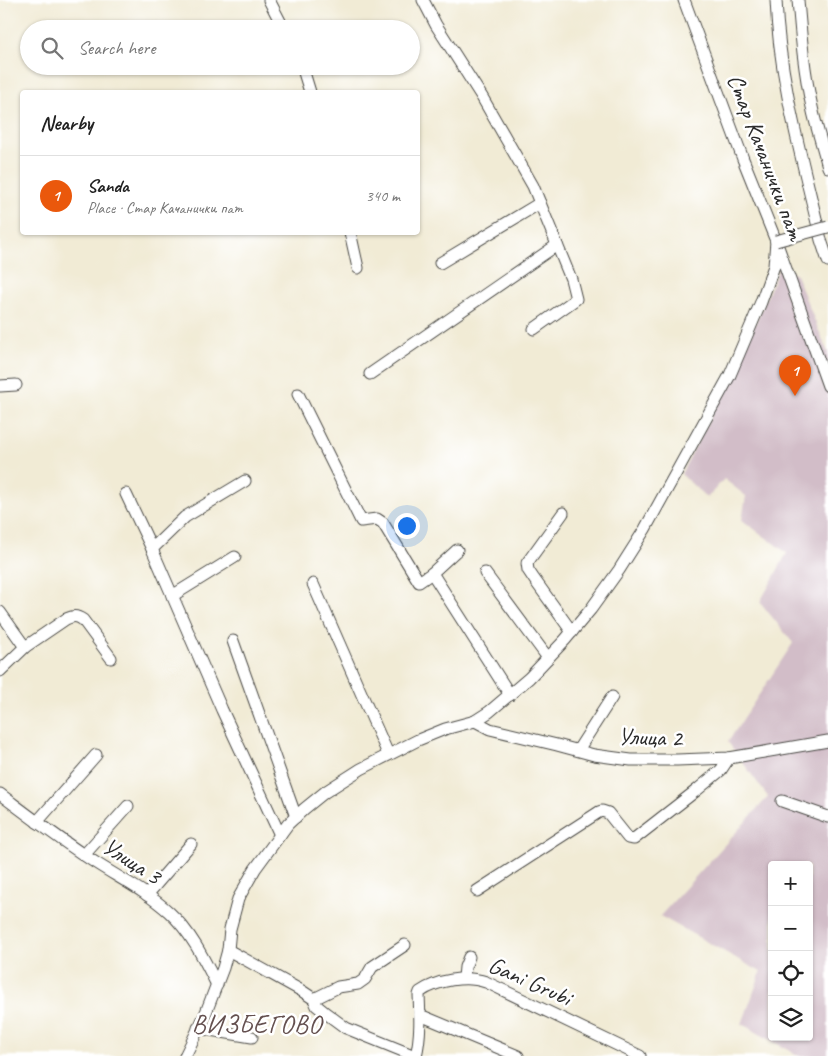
<!DOCTYPE html>
<html lang="en">
<head>
<meta charset="utf-8">
<style>
	:root { --surface:#fff; --page:#f2f2f2; --text:#222; --muted:#767676; --line:#e0e0e0; --accent:#ea580c }
	body { margin:0; font-family:Caveat,sans-serif; background:var(--page); color:var(--text) }
	.controls { position:absolute; right:15px; bottom:15px; display:grid; overflow:hidden; border-radius:5px; box-shadow:0 1px 4px #0004 }
	.controls button { width:45px; height:45px; display:grid; place-items:center; padding:0; border:0; border-bottom:1px solid var(--line); background:var(--surface); color:var(--text); font:25px sans-serif }
	.you { position:absolute; left:406px; top:525px; width:18px; height:18px; margin:-12px; border:4px solid #fff; border-radius:50%; background:#1a73e8; box-shadow:0 0 0 8px #1a73e833 }
	.badge { display:grid; place-items:center; width:32px; height:32px; border-radius:50%; background:var(--accent); color:#fff; font-size:16px; font-weight:700 }
	.pin { position:absolute; translate:-50% -41px; filter:drop-shadow(0 1px 2px #0008) }
	.pin::after { content:''; position:absolute; top:26px; width:18px; height:15px; background:inherit; clip-path:polygon(0 0,100% 0,50% 100%) }
	.list { margin:0; padding:0; list-style:none }
	h2 { display:flex; justify-content:space-between; align-items:center; height:65px; margin:0; padding:0 20px; font-size:21px }
	h2 small { font-size:16px; font-weight:400; color:var(--muted) }
	.list li { display:grid; grid-template-columns:32px 1fr auto; gap:15px; align-items:center; box-sizing:border-box; height:80px; padding:0 20px; border-top:1px solid var(--line) }
	.list b { display:block; font-size:19px; white-space:nowrap }
	.list p { margin:0; font-size:16px; white-space:nowrap; color:var(--muted) }
	.list em { font-size:16px; font-style:normal; color:var(--muted) }
	.icon { flex:none; width:28px; height:28px; fill:none; stroke:currentColor; stroke-width:2; stroke-linecap:round; stroke-linejoin:round }
	.map { position:relative; flex:none; width:828px; height:1056px; overflow:hidden }
	.search { position:absolute; background:var(--surface); box-shadow:0 1px 4px #0004; left:20px; top:20px; width:400px; height:55px; display:flex; align-items:center; gap:12px; box-sizing:border-box; padding:0 18px; border-radius:28px; color:var(--muted); font-size:19px }
	.panel { position:absolute; background:var(--surface); box-shadow:0 1px 4px #0004; left:20px; top:90px; width:400px; height:145px; border-radius:5px }
	.map>svg:first-child { display:block }
	.industrial { fill:#d2bdc8; fill-rule:evenodd }
	.lines { fill:none; stroke-linecap:round; stroke-linejoin:round }
	.minor-casing { stroke:#494844; stroke-width:13 }
	.minor { stroke:#fff; stroke-width:11 }
	.minor-bridge-casing { stroke:#494844; stroke-width:13; stroke-linecap:butt }
	.minor-bridge { stroke:#fff; stroke-width:11 }
	.labels { text-anchor:middle; stroke-width:5; stroke-linejoin:round; paint-order:stroke }
	.street-label { font-size:24px; fill:#2b2b2b; stroke:#fff }
	.quarter-label { font-size:26px; letter-spacing:1px; fill:#64504f; stroke:#fff }
</style>
</head>
<body>
<div class="map">
<svg width="828" height="1056" viewBox="0 0 828 1056">
	<rect width="100%" height="100%" fill="#fff"/>
	<filter id="ink" filterUnits="userSpaceOnUse"><feTurbulence type="fractalNoise" baseFrequency=".02" numOctaves="2"/><feDisplacementMap in="SourceGraphic" scale="10" xChannelSelector="R" yChannelSelector="G"/><feConvolveMatrix kernelMatrix="1 2 1 2 8 2 1 2 1" color-interpolation-filters="sRGB"/></filter>
	<filter id="wash" filterUnits="userSpaceOnUse"><feTurbulence type="fractalNoise" baseFrequency=".0096" numOctaves="4" result="noise"/><feDisplacementMap in="SourceGraphic" scale="20" xChannelSelector="R" yChannelSelector="G"/><feGaussianBlur stdDeviation="1.12" result="paint"/><feColorMatrix in="noise" values="0 0 0 0 0 0 0 0 0 0 0 0 0 0 0 0 0 1.4 0 .05"/><feComposite in="paint" operator="in"/></filter>
	<g filter="url(#wash)">
		<rect width="100%" height="100%" fill="#f1ebd5"/>
		<path class="industrial" d="M780,266L796,275L828,353V1056H799L742,1024L761,972L660,916L768,797L728,742L793,643L760,602L787,553L742,520L746,496L724,479L707,498L681,474L737,366ZM772,865H809V1037H772Z"/>
	</g>
	<g filter="url(#ink)">
		<g class="lines">
			<defs>
				<g id="minor">
					<path d="M269,0L284,29"/>
					<path d="M423,0L436,25L482,97L533,186L571,279L576,299L534,329"/>
					<path d="M684,0L743,159L776,241L828,386"/>
					<path d="M776,0C779,81 803,161 821,240L828,261"/>
					<path d="M798,0C801,36 804,72 812,107C816,127 823,147 828,167"/>
					<path d="M302,66L310,92"/>
					<path d="M350,232L358,268"/>
					<path d="M440,263L540,203"/>
					<path d="M370,374L557,245"/>
					<path d="M0,386L16,385"/>
					<path d="M298,394L361,521L377,519L383,523L419,582L432,573L457,550"/>
					<path d="M245,481L185,517L152,549L222,710L280,835"/>
					<path d="M126,494L152,549"/>
					<path d="M563,513L527,563L528,570L534,579L572,632"/>
					<path d="M432,573L510,695"/>
					<path d="M485,573L548,658"/>
					<path d="M313,584L388,754"/>
					<path d="M172,596L235,557"/>
					<path d="M0,612L25,647"/>
					<path d="M233,641L296,817"/>
					<path d="M0,671L25,647L66,619C73,616 76,615 83,620L111,658"/>
					<path d="M475,721L490,729L557,745L594,755L631,760H677L729,758L828,741"/>
					<path d="M578,750L612,697"/>
					<path d="M0,794C32,818 63,842 96,863C121,879 147,892 169,912C191,932 204,959 217,985"/>
					<path d="M782,801L828,817"/>
					<path d="M37,822L96,755"/>
					<path d="M84,855L128,806"/>
					<path d="M477,891L599,812L602,811L608,813L628,838L634,839L697,790L721,770L729,758"/>
					<path d="M147,895L191,844"/>
					<path d="M228,950L302,991L314,999L317,1006L327,1014L346,1028L415,1056"/>
					<path d="M464,978L465,967L469,957"/>
					<path d="M314,999L338,987L358,984L365,979L372,967L405,945"/>
					<path d="M420,1015L518,1056"/>
					<path d="M198,1028L252,1037"/>
					<path d="M185,1056L205,1015L223,968L228,950L230,929L238,899L255,869L288,824L304,809L325,792L361,769L418,740L445,729L475,721L489,712L529,678L565,640L591,609L619,570L645,529L730,375L761,302L774,266L776,241"/>
					<path d="M416,1056C421,1035 420,1016 419,995L420,992C437,980 466,975 486,982L640,1056"/>
				</g>
			</defs>
			<use href="#minor" class="minor-casing"/>
			<use href="#minor" class="minor"/>
			<defs>
				<path id="minor-bridge" d="M776,241L828,227"/>
			</defs>
			<use href="#minor-bridge" class="minor-bridge-casing"/>
			<use href="#minor-bridge" class="minor-bridge"/>
		</g>
	</g>
	<g class="labels">
		<g class="street-label">
			<text transform="translate(766 157) rotate(69)" y="8">Стар Качанички пат</text>
			<text transform="translate(650 737) rotate(2)" y="8">Улица 2</text>
			<text transform="translate(132 861) rotate(33)" y="8">Улица 3</text>
			<text transform="translate(530 981) rotate(24)" y="8">Gani Grubi</text>
		</g>
		<g class="quarter-label">
			<text x="257" y="1033">ВИЗБЕГОВО</text>
		</g>
	</g>
</svg>
<div class="controls">
<button>+</button>
<button>−</button>
<button><svg class="icon" aria-label="locate" viewBox="0 0 24 24"><circle cx="12" cy="12" r="6"/><path d="M12 2v4M12 18v4M2 12h4M18 12h4"/></svg></button>
<button><svg class="icon" aria-label="layers" viewBox="0 0 24 24"><path d="M12 4l9 5-9 5-9-5zM3 14l9 5 9-5"/></svg></button>
</div>
<div class="you"></div>
<div class="pin badge" style="left:795px;top:396px">1</div>
<div class="search"><svg class="icon" aria-label="search" viewBox="0 0 24 24"><circle cx="10" cy="10" r="6"/><path d="M15 15l6 6"/></svg>Search here</div>
<section class="panel">
<h2>Nearby<small></small></h2>
<ul class="list">
<li><span class="badge">1</span><div><b>Sanda</b><p>Place · Стар Качанички пат</p></div><em>340 m</em></li>
</ul>
</section>
</div>
</body>
</html>
